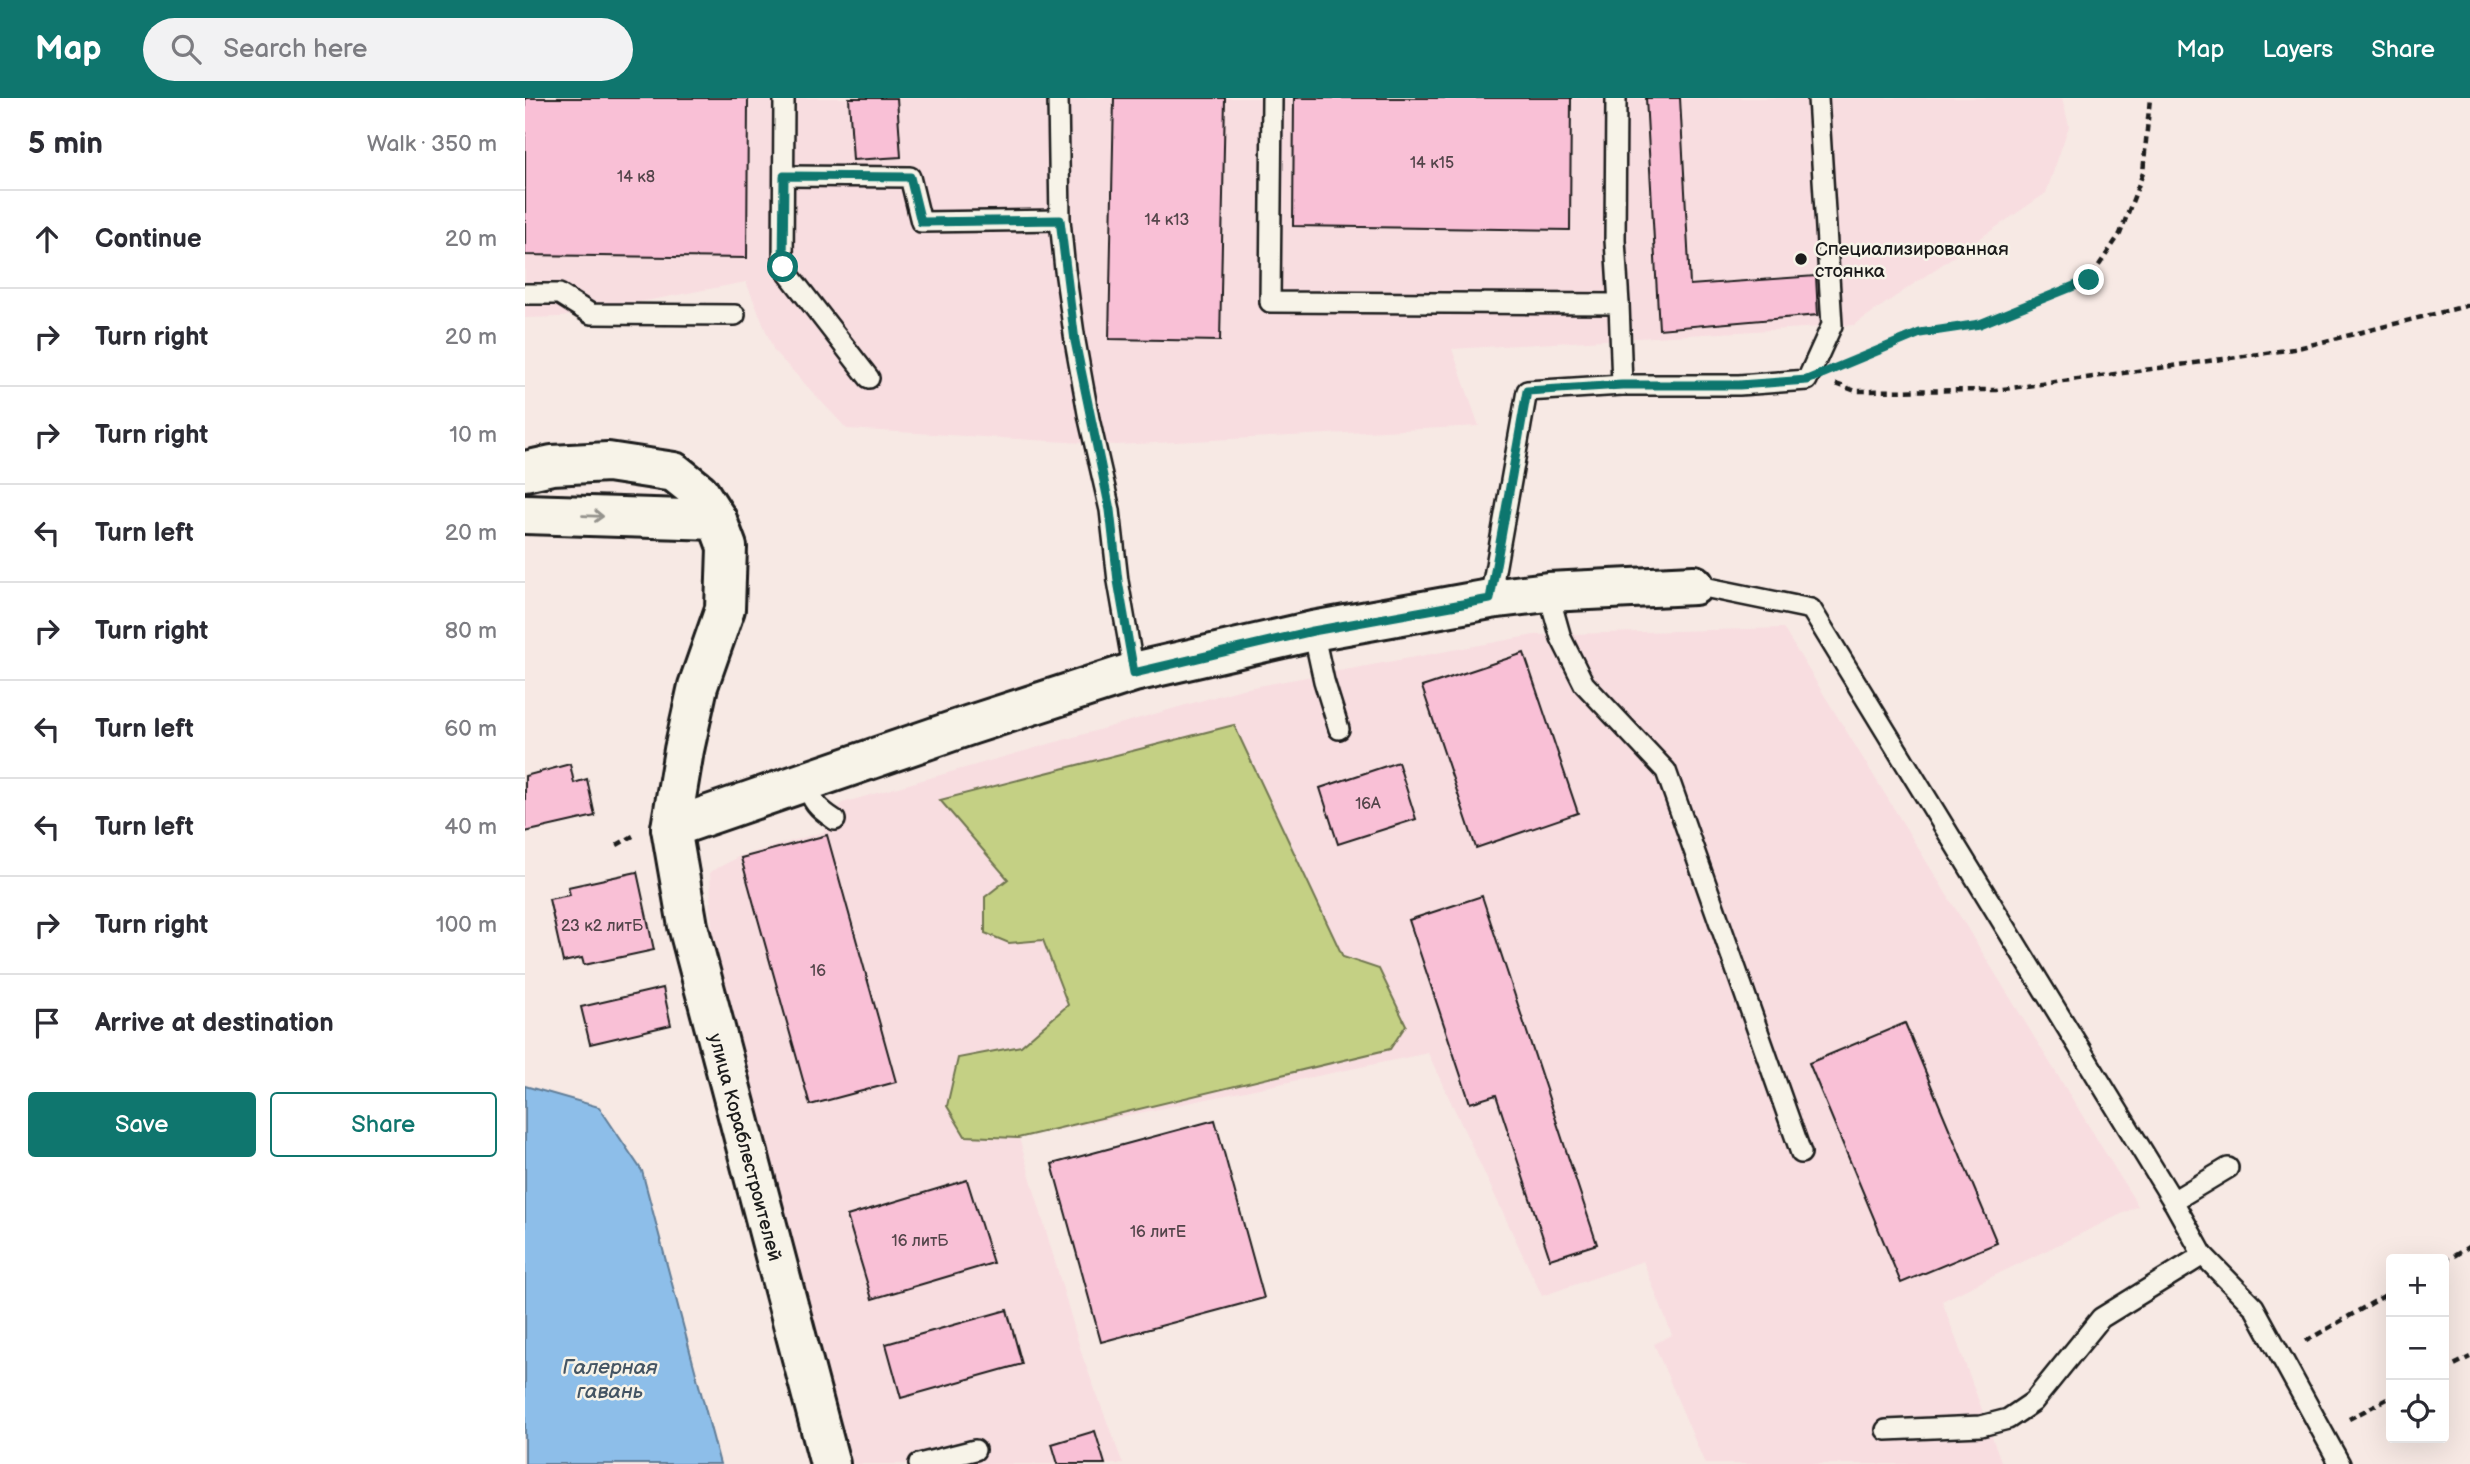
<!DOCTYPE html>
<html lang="en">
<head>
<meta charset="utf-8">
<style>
	:root { --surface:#fff; --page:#f2f2f3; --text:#2b2b33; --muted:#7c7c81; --line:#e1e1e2; --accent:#0f766e }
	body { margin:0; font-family:"Balsamiq Sans",sans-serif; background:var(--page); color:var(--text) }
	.controls { position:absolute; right:21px; bottom:21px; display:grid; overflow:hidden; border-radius:7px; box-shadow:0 7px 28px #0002 }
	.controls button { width:63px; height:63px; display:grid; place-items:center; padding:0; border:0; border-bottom:2px solid var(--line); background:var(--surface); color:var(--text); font:35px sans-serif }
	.stop { position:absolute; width:21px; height:21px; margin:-16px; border:5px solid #0f766e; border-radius:50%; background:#fff }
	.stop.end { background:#0f766e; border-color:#fff; box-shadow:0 2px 7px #0008 }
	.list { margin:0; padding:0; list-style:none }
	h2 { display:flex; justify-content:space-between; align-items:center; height:91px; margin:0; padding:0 28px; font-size:30px }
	h2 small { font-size:23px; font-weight:400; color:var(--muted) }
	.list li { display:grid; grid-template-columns:46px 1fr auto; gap:21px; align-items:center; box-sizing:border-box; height:98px; padding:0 28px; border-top:2px solid var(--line) }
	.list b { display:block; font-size:26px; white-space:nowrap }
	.list em { font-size:23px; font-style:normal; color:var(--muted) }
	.actions { display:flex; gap:14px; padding:21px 28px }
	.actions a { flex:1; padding:16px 0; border:2px solid var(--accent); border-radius:7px; text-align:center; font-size:24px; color:var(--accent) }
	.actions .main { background:var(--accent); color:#fff }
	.icon { flex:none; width:38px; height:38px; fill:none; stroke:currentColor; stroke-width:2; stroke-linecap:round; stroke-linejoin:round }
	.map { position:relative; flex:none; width:1945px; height:1366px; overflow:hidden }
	header { display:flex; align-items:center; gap:42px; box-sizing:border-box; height:98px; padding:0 35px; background:var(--accent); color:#fff }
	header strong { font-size:33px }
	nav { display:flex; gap:38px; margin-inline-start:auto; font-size:24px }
	.search { width:490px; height:63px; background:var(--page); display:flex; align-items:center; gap:18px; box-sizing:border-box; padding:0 24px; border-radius:38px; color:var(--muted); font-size:26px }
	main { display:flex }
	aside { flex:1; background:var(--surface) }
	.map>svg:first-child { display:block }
	.built { fill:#f8dde0 }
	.green { fill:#c4d084; stroke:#707650; stroke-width:2 }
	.water { fill:#8dbee9; stroke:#607d97; stroke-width:2 }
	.building { fill:#f9c0d6; stroke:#1c1c1c; stroke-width:2 }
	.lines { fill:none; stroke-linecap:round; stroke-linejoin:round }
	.service-casing { stroke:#1c1c1c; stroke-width:24 }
	.minor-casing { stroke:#1c1c1c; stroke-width:44 }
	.path { stroke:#1c1c1c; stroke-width:4.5; stroke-dasharray:7 5; stroke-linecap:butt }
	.service { stroke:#f7f3e8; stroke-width:19 }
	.minor { stroke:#f7f3e8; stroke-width:38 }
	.oneway { stroke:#94928c }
	.route { stroke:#0f766e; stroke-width:9 }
	.poi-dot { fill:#1c1c1c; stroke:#f7f3e8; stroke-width:2.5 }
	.labels { text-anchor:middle; stroke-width:5; stroke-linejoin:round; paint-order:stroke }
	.number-label { font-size:16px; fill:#53454a }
	.poi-label { font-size:19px; fill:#1c1c1c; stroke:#f7f3e8; text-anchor:start }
	.street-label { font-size:19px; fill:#1c1c1c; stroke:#f7f3e8 }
	.water-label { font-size:21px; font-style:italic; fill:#445564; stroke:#f7f3e8 }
</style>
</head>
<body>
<header>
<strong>Map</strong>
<div class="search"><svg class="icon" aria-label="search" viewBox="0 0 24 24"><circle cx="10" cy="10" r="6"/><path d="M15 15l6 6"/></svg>Search here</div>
<nav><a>Map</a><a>Layers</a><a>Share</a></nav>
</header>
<main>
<aside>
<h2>5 min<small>Walk · 350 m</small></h2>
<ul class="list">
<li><svg class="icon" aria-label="ahead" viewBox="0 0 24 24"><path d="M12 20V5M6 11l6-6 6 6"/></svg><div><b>Continue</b></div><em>20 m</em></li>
<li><svg class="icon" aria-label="right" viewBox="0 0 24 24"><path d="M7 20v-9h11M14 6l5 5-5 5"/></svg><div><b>Turn right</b></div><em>20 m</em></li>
<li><svg class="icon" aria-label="right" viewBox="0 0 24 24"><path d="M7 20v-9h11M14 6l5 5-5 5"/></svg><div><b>Turn right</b></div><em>10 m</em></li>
<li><svg class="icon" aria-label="left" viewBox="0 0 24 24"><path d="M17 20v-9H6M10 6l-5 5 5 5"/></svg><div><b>Turn left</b></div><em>20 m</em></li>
<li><svg class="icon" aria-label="right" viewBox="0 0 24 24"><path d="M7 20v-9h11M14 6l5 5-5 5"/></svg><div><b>Turn right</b></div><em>80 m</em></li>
<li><svg class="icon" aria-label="left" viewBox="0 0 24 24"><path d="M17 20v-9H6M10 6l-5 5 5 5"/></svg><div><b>Turn left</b></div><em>60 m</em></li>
<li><svg class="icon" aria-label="left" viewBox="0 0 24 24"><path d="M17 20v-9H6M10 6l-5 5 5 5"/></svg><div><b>Turn left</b></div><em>40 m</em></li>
<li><svg class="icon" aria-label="right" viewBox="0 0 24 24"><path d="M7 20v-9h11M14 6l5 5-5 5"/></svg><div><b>Turn right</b></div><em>100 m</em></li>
<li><svg class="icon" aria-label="arrive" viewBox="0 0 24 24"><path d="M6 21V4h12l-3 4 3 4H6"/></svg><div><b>Arrive at destination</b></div></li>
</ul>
<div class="actions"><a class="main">Save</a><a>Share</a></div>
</aside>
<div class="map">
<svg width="1945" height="1366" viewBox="0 0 1945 1366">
	<rect width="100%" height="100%" fill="#f7e9e4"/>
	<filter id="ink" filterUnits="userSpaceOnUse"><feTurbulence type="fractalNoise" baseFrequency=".0143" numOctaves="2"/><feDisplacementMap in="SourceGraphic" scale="14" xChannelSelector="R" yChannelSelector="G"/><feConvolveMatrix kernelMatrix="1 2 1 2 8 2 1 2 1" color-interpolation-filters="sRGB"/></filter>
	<g filter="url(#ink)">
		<g class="built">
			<path d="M0,0H1537L1544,28L1521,95L1329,227L927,251L954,328L592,347L322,331L249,253L221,184L36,219L0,220Z"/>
			<path d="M1258,530L1613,1108L1417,1203L1477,1366H1180L1129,1246L1147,1237L1118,1163L1017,1198L903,955L494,1040L558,1260L598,1366H319L256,1134L187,834L185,774L215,758L298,734L317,705L717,591L1009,537Z"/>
		</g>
		<path class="green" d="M709,627L818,859L854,871L881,927L865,951L493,1040L440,1038L422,1008L433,960L496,948L543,907L518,842L484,845L460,835V799L483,781L415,702Z"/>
		<path class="water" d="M0,988L74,1009L117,1073L195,1366H0Z"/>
		<g class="building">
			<path d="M0,0H223L222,160L0,157Z"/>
			<path d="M324,0H372L376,59L328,62Z"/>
			<path d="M589,0H700L695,243L584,241Z"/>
			<path d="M769,0H1046L1045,132L768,128Z"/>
			<path d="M1121,0H1155L1165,187L1291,178L1293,217L1134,231Z"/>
			<path d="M999,555L1053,715L951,750L897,589Z"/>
			<path d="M873,664L891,721L813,746L795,690Z"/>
			<path d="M45,666L49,685L62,681L70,718L0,734V678Z"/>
			<path d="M302,737L371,984L285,1007L216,760Z"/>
			<path d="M112,774L129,852L59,867L57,860L38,864L24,801L45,797L43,789Z"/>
			<path d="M957,798L1072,1146L1025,1161L971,997L945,1005L884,822Z"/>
			<path d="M138,890L146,927L65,946L56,909Z"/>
			<path d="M1380,925L1472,1145L1376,1185L1284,965Z"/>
			<path d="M690,1022L739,1200L576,1244L527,1066Z"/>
			<path d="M442,1082L468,1165L347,1201L322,1118Z"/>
			<path d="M482,1212L497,1266L376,1300L361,1246Z"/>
			<path d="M570,1333L580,1366H533L527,1346Z"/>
		</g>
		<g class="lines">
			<defs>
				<g id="service">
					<path d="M259,0L258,169L344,280"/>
					<path d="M533,0L535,122L540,172L550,243L564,321L585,412L593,483L609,574"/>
					<path d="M747,0L745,204L1094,206L1097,287H1214L1282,282L1307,227L1293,0"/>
					<path d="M1091,0L1090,142L1094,206"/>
					<path d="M259,78L385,79L396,124L535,122"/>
					<path d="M0,196H34L66,216L210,217"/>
					<path d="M1169,487L1286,511L1648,1103L1678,1157L1729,1209L1815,1366"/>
					<path d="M1023,494L1036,540L1059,586L1141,673L1276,1055"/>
					<path d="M965,501L1002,293L1097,287"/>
					<path d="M788,533L799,583L814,631"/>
					<path d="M281,684C287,704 292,710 310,722"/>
					<path d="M1648,1103L1703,1070"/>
					<path d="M1361,1332L1456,1328L1483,1321L1508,1304L1576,1220L1678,1157"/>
					<path d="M394,1366L450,1352"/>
				</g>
				<g id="minor">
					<path d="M0,373L27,367L83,364L149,374L174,394L192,422L202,449L200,511L173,588L159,652L146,730L163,828L305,1366"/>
					<path d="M0,416L192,422"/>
					<path d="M146,730L445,627L609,574L788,533L965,501L1023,494L1169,487"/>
				</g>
			</defs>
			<use href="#service" class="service-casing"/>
			<use href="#minor" class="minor-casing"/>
			<g class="path">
				<path d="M1321,266L1395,235L1455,226L1564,182L1595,136L1618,75L1625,0"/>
				<path d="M1311,286L1331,293L1471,292L1598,275L1769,251L1945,207"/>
				<path d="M92,747L108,738"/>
				<path d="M1919,1164L1945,1148"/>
				<path d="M1781,1243L1866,1194"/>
				<path d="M1919,1272L1945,1259"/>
				<path d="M1824,1321L1866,1299"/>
			</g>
			<use href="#service" class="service"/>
			<use href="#minor" class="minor"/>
		</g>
		<defs><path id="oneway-shaft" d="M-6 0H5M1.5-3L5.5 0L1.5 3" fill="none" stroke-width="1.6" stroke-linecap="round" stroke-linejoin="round" transform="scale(1.75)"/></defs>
		<use class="oneway" href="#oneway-shaft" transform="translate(68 418) rotate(2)"/>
	</g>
	<g class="lines" filter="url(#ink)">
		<path class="route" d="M258,169L259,78L385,79L396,124L535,122L550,243L585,412L593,483L609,575L788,533L965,501L1002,293L1097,287H1214L1282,282L1395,235L1455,226L1564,182"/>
	</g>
	<circle class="poi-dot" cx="1276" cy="161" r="7"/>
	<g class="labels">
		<g class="number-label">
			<text x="907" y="70">14 к15</text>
			<text x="111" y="84">14 к8</text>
			<text x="642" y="127">14 к13</text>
			<text x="843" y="711">16А</text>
			<text x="77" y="833">23 к2 литБ</text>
			<text x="293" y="878">16</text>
			<text x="633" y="1139">16 литЕ</text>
			<text x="395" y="1148">16 литБ</text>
		</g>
		<g class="poi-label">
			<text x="1290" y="157">Специализированная<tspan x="1290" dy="22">стоянка</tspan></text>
		</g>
		<g class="street-label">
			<text transform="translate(221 1049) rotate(75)" y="7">улица Кораблестроителей</text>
		</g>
		<g class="water-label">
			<text x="85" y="1276">Галерная<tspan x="85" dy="24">гавань</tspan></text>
		</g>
	</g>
</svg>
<div class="controls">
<button>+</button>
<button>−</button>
<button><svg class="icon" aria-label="locate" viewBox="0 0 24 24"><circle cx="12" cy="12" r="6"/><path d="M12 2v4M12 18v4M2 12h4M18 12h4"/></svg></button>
</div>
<div class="stop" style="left:258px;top:169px"></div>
<div class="stop end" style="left:1564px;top:182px"></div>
</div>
</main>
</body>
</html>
